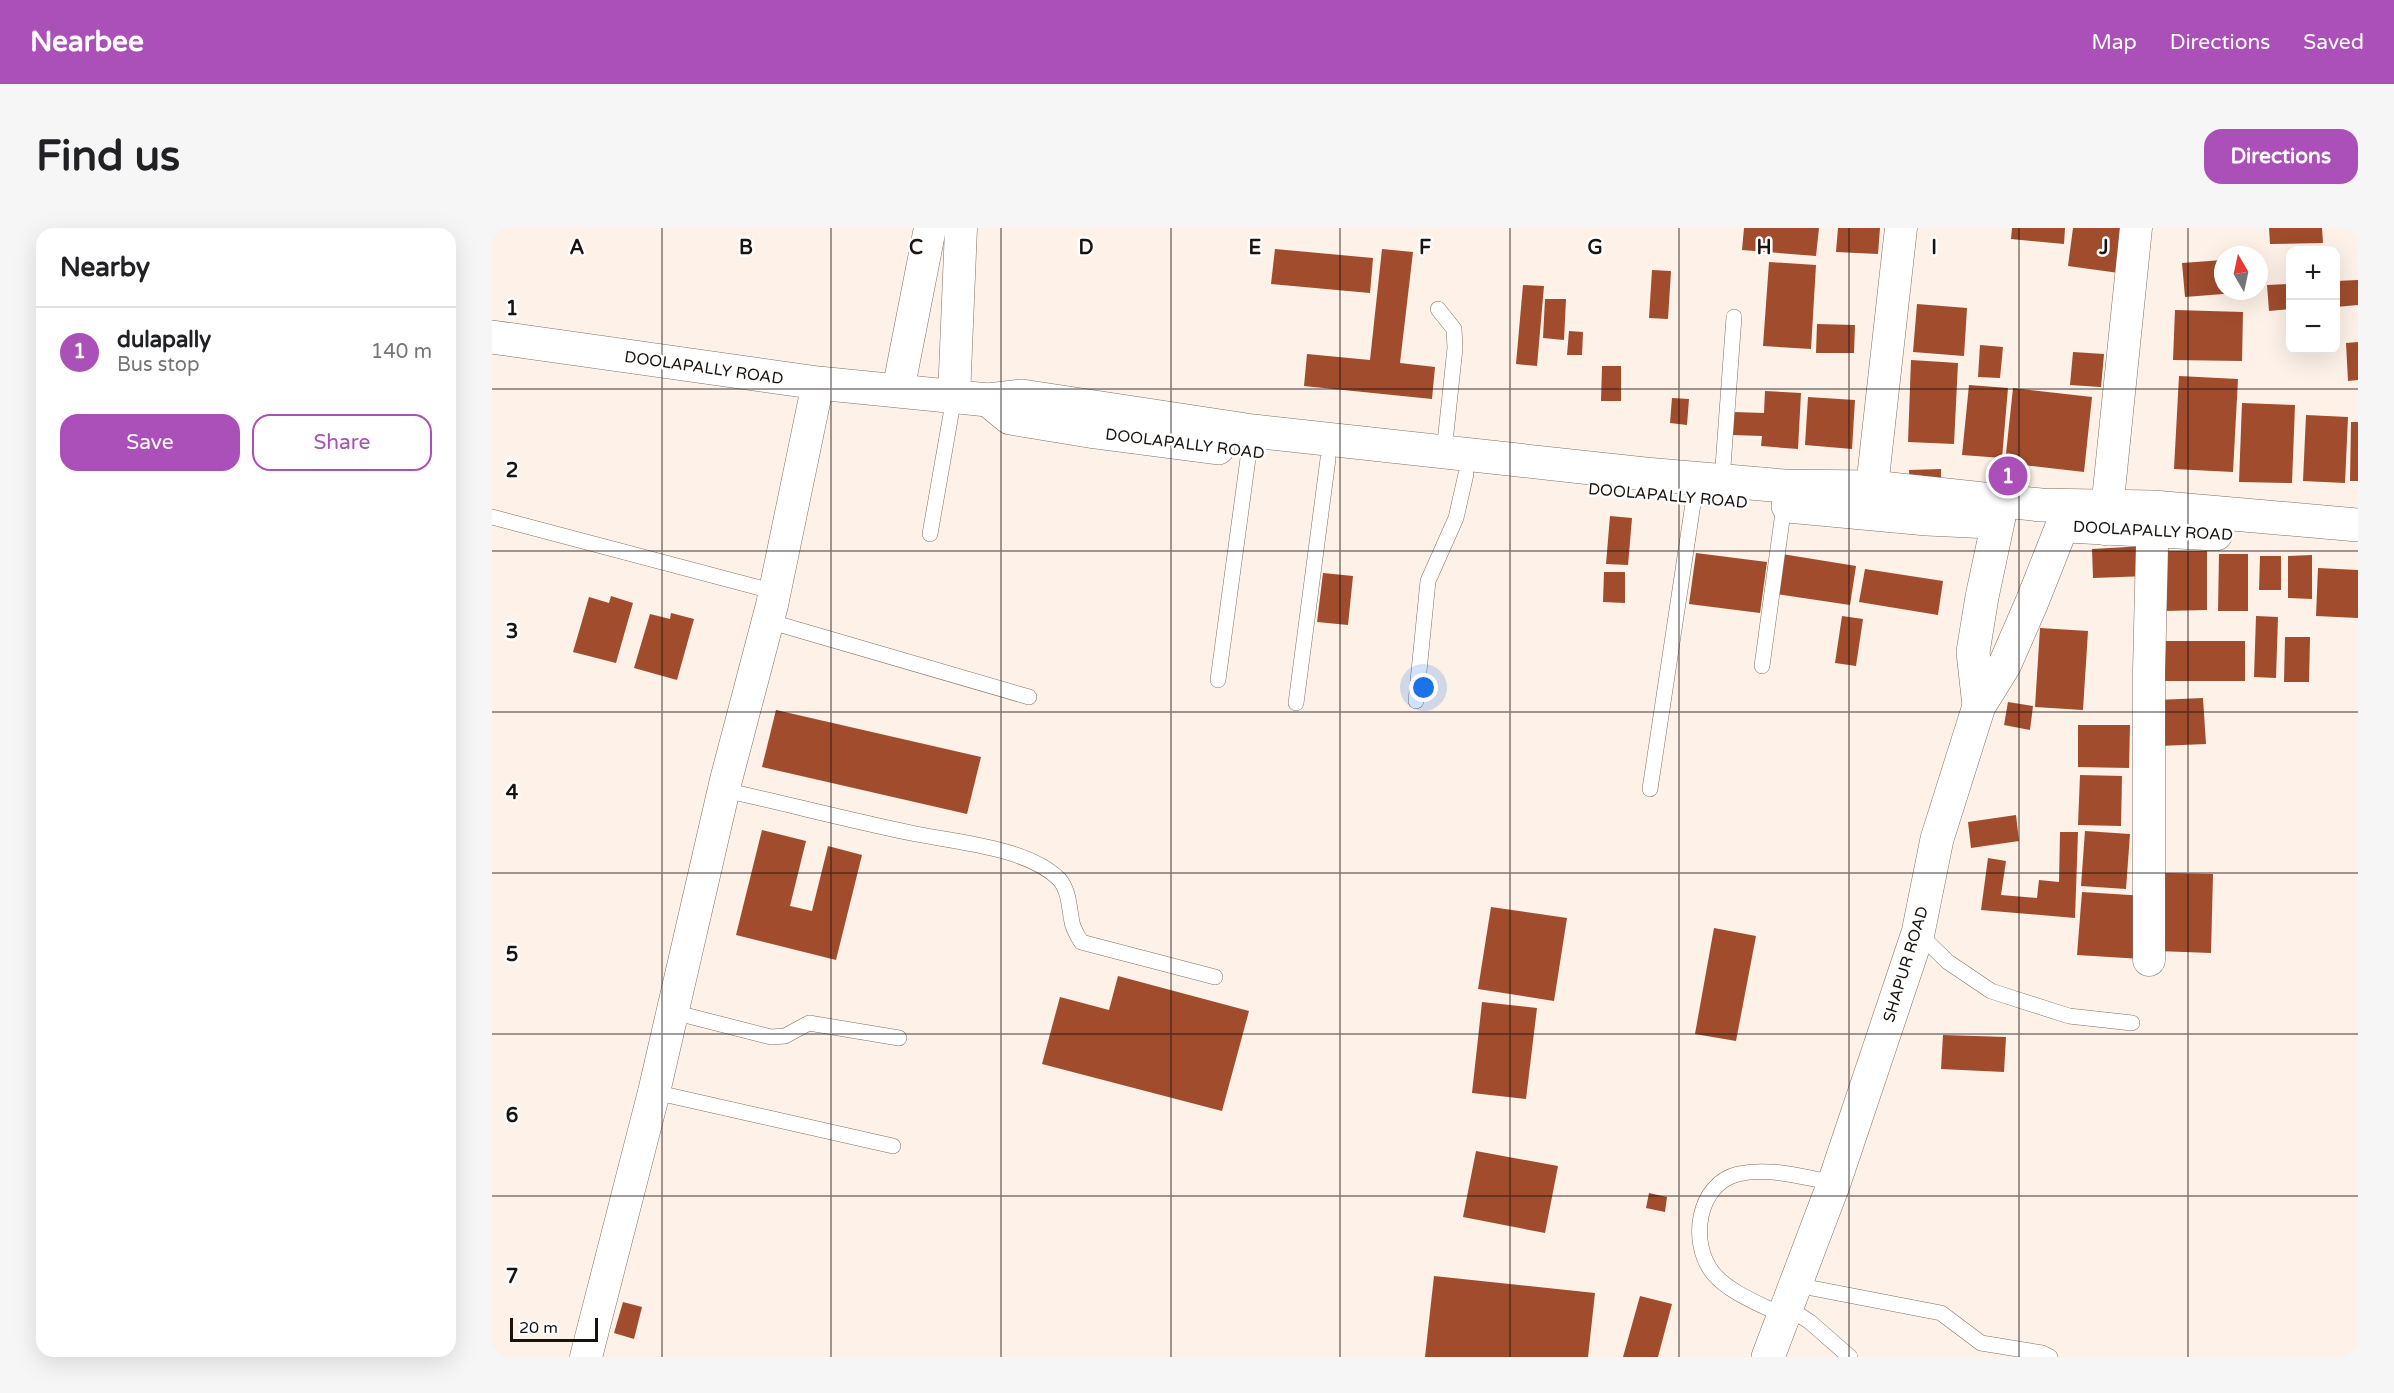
<!DOCTYPE html>
<html lang="en">
<head>
<meta charset="utf-8">
<style>
	:root { --surface:#fff; --page:#f6f6f6; --text:#202124; --muted:#757577; --line:#e0e0e0; --accent:#ab4fb9 }
	body { margin:0; font-family:"Varela Round",sans-serif; background:var(--page); color:var(--text) }
	.controls { position:absolute; right:18px; top:18px; display:grid; overflow:hidden; border-radius:12px; box-shadow:0 6px 24px #0002 }
	.controls button { width:54px; height:54px; display:grid; place-items:center; padding:0; border:0; border-bottom:2px solid var(--line); background:var(--surface); color:var(--text); font:30px sans-serif }
	.compass { position:absolute; left:1722px; top:18px; width:54px; height:54px; border-radius:50%; background:var(--surface); box-shadow:0 6px 24px #0002; rotate:351deg }
	.scale { position:absolute; left:18px; bottom:15px; width:88px; box-sizing:border-box; padding-left:6px; border:3px solid #19130f; border-top:0; font-size:16px; line-height:21px; white-space:nowrap; color:#19130f; -webkit-text-stroke:4px #fff; paint-order:stroke }
	.you { position:absolute; left:932px; top:460px; width:21px; height:21px; margin:-15px; border:4px solid #fff; border-radius:50%; background:#1a73e8; box-shadow:0 0 0 9px #1a73e833 }
	.badge { display:grid; place-items:center; width:39px; height:39px; border-radius:50%; background:var(--accent); color:#fff; font-size:20px; font-weight:700 }
	.pin { position:absolute; translate:-50% -50%; border:3px solid #fff; box-shadow:0 2px 6px #0006 }
	.list { margin:0; padding:0; list-style:none }
	h2 { display:flex; justify-content:space-between; align-items:center; height:78px; margin:0; padding:0 24px; font-size:26px }
	h2 small { font-size:20px; font-weight:400; color:var(--muted) }
	.list li { display:grid; grid-template-columns:39px 1fr auto; gap:18px; align-items:center; box-sizing:border-box; height:90px; padding:0 24px; border-top:2px solid var(--line) }
	.list b { display:block; font-size:22px; white-space:nowrap }
	.list p { margin:0; font-size:20px; white-space:nowrap; color:var(--muted) }
	.list em { font-size:20px; font-style:normal; color:var(--muted) }
	.actions { display:flex; gap:12px; padding:18px 24px }
	.actions a { flex:1; padding:14px 0; border:2px solid var(--accent); border-radius:18px; text-align:center; font-size:21px; color:var(--accent) }
	.actions .main { background:var(--accent); color:#fff }
	.map { position:relative; flex:none; width:1866px; height:1129px; overflow:hidden; border-radius:18px }
	header { display:flex; align-items:center; gap:36px; box-sizing:border-box; height:84px; padding:0 30px; background:var(--accent); color:#fff }
	header strong { font-size:28px }
	nav { display:flex; gap:33px; margin-inline-start:auto; font-size:21px }
	.intro { display:flex; align-items:center; justify-content:space-between; box-sizing:border-box; height:144px; padding:0 36px }
	h1 { margin:0; font-size:42px }
	.button { padding:15px 27px; border-radius:18px; background:var(--accent); color:#fff; font-size:21px; font-weight:700 }
	main { display:flex; gap:36px; padding:0 36px }
	aside { flex:1; background:var(--surface); border-radius:18px; box-shadow:0 6px 24px #0002 }
	.map>svg:first-child { display:block }
	.building { fill:#a04c2d }
	.lines { fill:none; stroke-linecap:round; stroke-linejoin:round }
	.lane-casing { stroke:#7e7065; stroke-width:16 }
	.street-casing { stroke:#7e7065; stroke-width:33 }
	.secondary-casing { stroke:#7e7065; stroke-width:34 }
	.lane { stroke:#fff; stroke-width:15 }
	.street { stroke:#fff; stroke-width:32 }
	.secondary { stroke:#fff; stroke-width:33 }
	.grid { fill:none; stroke:#19130f; stroke-width:1.5; stroke-opacity:0.55 }
	.labels { text-anchor:middle; stroke-width:5; stroke-linejoin:round; paint-order:stroke }
	.street-label { font-size:16px; fill:#19130f; stroke:#fff }
	.grid-label { font-size:20px; text-anchor:middle; font-weight:bold; fill:#19130f; stroke:#fff; stroke-width:5; stroke-linejoin:round; paint-order:stroke }
</style>
</head>
<body>
<header>
<strong>Nearbee</strong>
<nav><a>Map</a><a>Directions</a><a>Saved</a></nav>
</header>
<div class="intro"><h1>Find us</h1><a class="button">Directions</a></div>
<main>
<aside>
<h2>Nearby<small></small></h2>
<ul class="list">
<li><span class="badge">1</span><div><b>dulapally</b><p>Bus stop</p></div><em>140 m</em></li>
</ul>
<div class="actions"><a class="main">Save</a><a>Share</a></div>
</aside>
<div class="map">
<svg width="1866" height="1129" viewBox="0 0 1866 1129">
	<rect width="100%" height="100%" fill="#fef1e7"/>
	<g class="building">
		<path d="M1252,0H1327L1324,28L1250,22Z"/>
		<path d="M1346,0H1388L1386,26L1344,24Z"/>
		<path d="M1520,0H1573L1572,16L1519,11Z"/>
		<path d="M1581,0H1632L1627,45L1576,38Z"/>
		<path d="M1777,0H1830L1831,15L1778,16Z"/>
		<path d="M783,21L881,30L878,65L779,56Z"/>
		<path d="M890,21L921,24L908,135L943,139L940,171L812,158L815,126L878,132Z"/>
		<path d="M1731,32V63H1744V65L1693,69L1690,35Z"/>
		<path d="M1277,34L1324,37L1319,121L1271,118Z"/>
		<path d="M1160,42L1179,43L1176,91L1157,90Z"/>
		<path d="M1866,52V77L1844,79V53Z"/>
		<path d="M1798,56V81L1777,83L1775,57Z"/>
		<path d="M1031,57L1052,58L1045,138L1024,136Z"/>
		<path d="M1053,71H1074L1072,112L1051,110Z"/>
		<path d="M1425,76L1475,80L1472,128L1421,124Z"/>
		<path d="M1683,82L1751,84L1750,133L1681,132Z"/>
		<path d="M1325,96L1363,97L1362,125H1324Z"/>
		<path d="M1077,103L1091,104L1090,127H1075Z"/>
		<path d="M1866,114V152L1856,153L1854,115Z"/>
		<path d="M1488,117L1511,119L1508,150L1486,149Z"/>
		<path d="M1581,124L1612,126L1609,159L1578,157Z"/>
		<path d="M1419,132L1466,135L1462,216L1416,214Z"/>
		<path d="M1110,138H1129V173H1109Z"/>
		<path d="M1687,148L1746,151L1741,244L1682,241Z"/>
		<path d="M1477,157L1516,160L1510,230L1470,227Z"/>
		<path d="M1521,160L1600,169L1592,244L1513,235Z"/>
		<path d="M1273,163L1309,165L1306,221L1269,218L1270,208L1241,207L1242,184L1272,185Z"/>
		<path d="M1316,169L1363,172L1360,221L1313,217Z"/>
		<path d="M1180,170L1197,171L1195,197L1178,195Z"/>
		<path d="M1750,175L1803,177L1800,255L1747,254Z"/>
		<path d="M1814,187L1856,189L1853,255L1811,253Z"/>
		<path d="M1859,194H1866V253H1858Z"/>
		<path d="M1449,241V255L1418,256L1417,242Z"/>
		<path d="M1118,288L1140,290L1136,337L1114,336Z"/>
		<path d="M1653,318L1655,348L1601,350L1600,321Z"/>
		<path d="M1672,323H1715V382L1672,383Z"/>
		<path d="M1204,325L1275,334L1268,385L1197,376Z"/>
		<path d="M1290,326L1364,338L1358,377L1284,366Z"/>
		<path d="M1727,326H1756V383H1726Z"/>
		<path d="M1820,327V371L1796,370V328Z"/>
		<path d="M1768,328H1789V362H1767Z"/>
		<path d="M1826,340L1866,342V390L1824,388Z"/>
		<path d="M1373,341L1451,353L1446,387L1367,374Z"/>
		<path d="M1112,344H1133V375L1111,374Z"/>
		<path d="M831,345L861,348L856,397L825,394Z"/>
		<path d="M119,368L141,375L124,435L81,424L97,369L117,375Z"/>
		<path d="M179,385L202,391L185,452L142,440L158,386L178,391Z"/>
		<path d="M1350,388L1371,391L1364,438L1343,435Z"/>
		<path d="M1764,388L1786,389L1784,450L1762,449Z"/>
		<path d="M1548,400L1596,403L1591,482L1543,479Z"/>
		<path d="M1793,409H1818L1817,454H1792Z"/>
		<rect x="1665" y="413" width="88" height="40"/>
		<path d="M1711,470L1714,516L1667,518L1665,472Z"/>
		<path d="M1516,474L1541,478L1538,502L1512,497Z"/>
		<path d="M284,482L489,529L475,586L270,539Z"/>
		<path d="M1586,497H1638L1637,540L1586,539Z"/>
		<path d="M1588,547L1630,548L1629,598L1586,597Z"/>
		<path d="M1524,587L1527,613L1479,620L1476,594Z"/>
		<path d="M270,602L314,613L298,678L320,683L336,618L370,627L344,732L244,707Z"/>
		<path d="M1593,603L1638,606L1634,661L1589,658Z"/>
		<path d="M1568,604H1586L1583,690L1489,682L1496,630L1514,633L1509,667L1545,670L1547,652L1567,654Z"/>
		<path d="M1668,645L1721,646L1719,725L1665,723Z"/>
		<path d="M1590,664L1654,668L1650,731L1585,727Z"/>
		<path d="M999,679L1075,690L1062,773L986,761Z"/>
		<path d="M1222,700L1264,708L1244,813L1203,806Z"/>
		<path d="M626,748L757,783L730,883L550,836L568,769L617,782Z"/>
		<path d="M990,774L1045,780L1034,871L980,865Z"/>
		<path d="M1451,807L1514,809L1512,844L1449,841Z"/>
		<path d="M984,923L1066,938L1053,1005L971,989Z"/>
		<path d="M1157,965L1175,969L1173,984L1154,980Z"/>
		<path d="M942,1048L1103,1065L1096,1129H933Z"/>
		<path d="M1148,1068L1180,1076L1166,1129H1131Z"/>
		<path d="M131,1074L150,1079L142,1111L122,1105Z"/>
	</g>
	<g class="lines">
		<defs>
			<g id="lane">
				<path d="M946,81L962,101L963,120L952,224"/>
				<path d="M1230,252L1242,89"/>
				<path d="M0,289L283,364"/>
				<path d="M438,306L462,169"/>
				<path d="M276,393L537,469"/>
				<path d="M1270,438L1292,277"/>
				<path d="M726,452L757,223"/>
				<path d="M924,473L936,353L964,290L974,246"/>
				<path d="M804,475L836,231"/>
				<path d="M1158,561L1202,269"/>
				<path d="M232,562C296,576 360,593 424,606C465,614 536,620 567,651C577,662 577,679 580,694C581,701 586,708 589,714L723,749"/>
				<path d="M1426,705L1456,734L1499,763L1577,788L1640,795"/>
				<path d="M181,784L279,809L293,808L317,795L407,810"/>
				<path d="M162,864L401,918"/>
				<path d="M1304,1057L1449,1085L1489,1115L1550,1125L1558,1129"/>
				<path d="M1295,1079L1318,1094L1358,1129"/>
				<path d="M1292,1088C1270,1077 1236,1064 1221,1045C1197,1015 1205,956 1246,946C1277,939 1311,949 1342,955"/>
			</g>
			<g id="street">
				<path d="M406,163L438,0"/>
				<path d="M462,169L469,0"/>
				<path d="M1380,259L1409,0"/>
				<path d="M1613,301L1644,0"/>
				<path d="M1657,732V442L1661,279"/>
				<path d="M94,1129L162,864L234,552L280,377L326,155"/>
			</g>
			<g id="secondary">
				<path d="M0,109L326,155L496,172L530,168L761,203L1153,246L1292,258L1380,259L1549,277L1661,279L1866,297"/>
				<path d="M496,172L518,190L603,204L726,220"/>
				<path d="M1296,278L1435,291L1499,294"/>
				<path d="M1575,298L1724,306"/>
				<path d="M1487,478L1481,424L1490,369L1510,275"/>
				<path d="M1276,1129L1342,955L1426,705L1445,611L1487,478L1513,436L1540,374L1578,278"/>
			</g>
		</defs>
		<use href="#lane" class="lane-casing"/>
		<use href="#street" class="street-casing"/>
		<use href="#secondary" class="secondary-casing"/>
		<use href="#lane" class="lane"/>
		<use href="#street" class="street"/>
		<use href="#secondary" class="secondary"/>
	</g>
	<path class="grid" d="M170,0V1129M339,0V1129M509,0V1129M679,0V1129M848,0V1129M1018,0V1129M1187,0V1129M1357,0V1129M1527,0V1129M1696,0V1129M0,161H1866M0,323H1866M0,484H1866M0,645H1866M0,806H1866M0,968H1866"/>
	<g class="labels">
		<g class="street-label">
			<text transform="translate(212 139) rotate(8)" y="6">DOOLAPALLY ROAD</text>
			<text transform="translate(693 215) rotate(7)" y="6">DOOLAPALLY ROAD</text>
			<text transform="translate(1176 267) rotate(5)" y="6">DOOLAPALLY ROAD</text>
			<text transform="translate(1661 302) rotate(3)" y="6">DOOLAPALLY ROAD</text>
			<text transform="translate(1413 736) rotate(-73)" y="6">SHAPUR ROAD</text>
		</g>
	</g>
	<g class="grid-label">
		<text x="85" y="26">A</text>
		<text x="254" y="26">B</text>
		<text x="424" y="26">C</text>
		<text x="594" y="26">D</text>
		<text x="763" y="26">E</text>
		<text x="933" y="26">F</text>
		<text x="1103" y="26">G</text>
		<text x="1272" y="26">H</text>
		<text x="1442" y="26">I</text>
		<text x="1612" y="26">J</text>
		<text x="20" y="87">1</text>
		<text x="20" y="249">2</text>
		<text x="20" y="410">3</text>
		<text x="20" y="571">4</text>
		<text x="20" y="733">5</text>
		<text x="20" y="894">6</text>
		<text x="20" y="1055">7</text>
	</g>
</svg>
<div class="controls">
<button>+</button>
<button>−</button>
</div>
<svg class="compass" viewBox="-18 -18 36 36"><path d="M0-13l5 13h-10z" fill="#e53935"/><path d="M0 13l5-13h-10z" fill="#757577"/></svg>
<div class="scale">20 m</div>
<div class="you"></div>
<div class="pin badge" style="left:1516px;top:248px">1</div>
</div>
</main>
</body>
</html>
